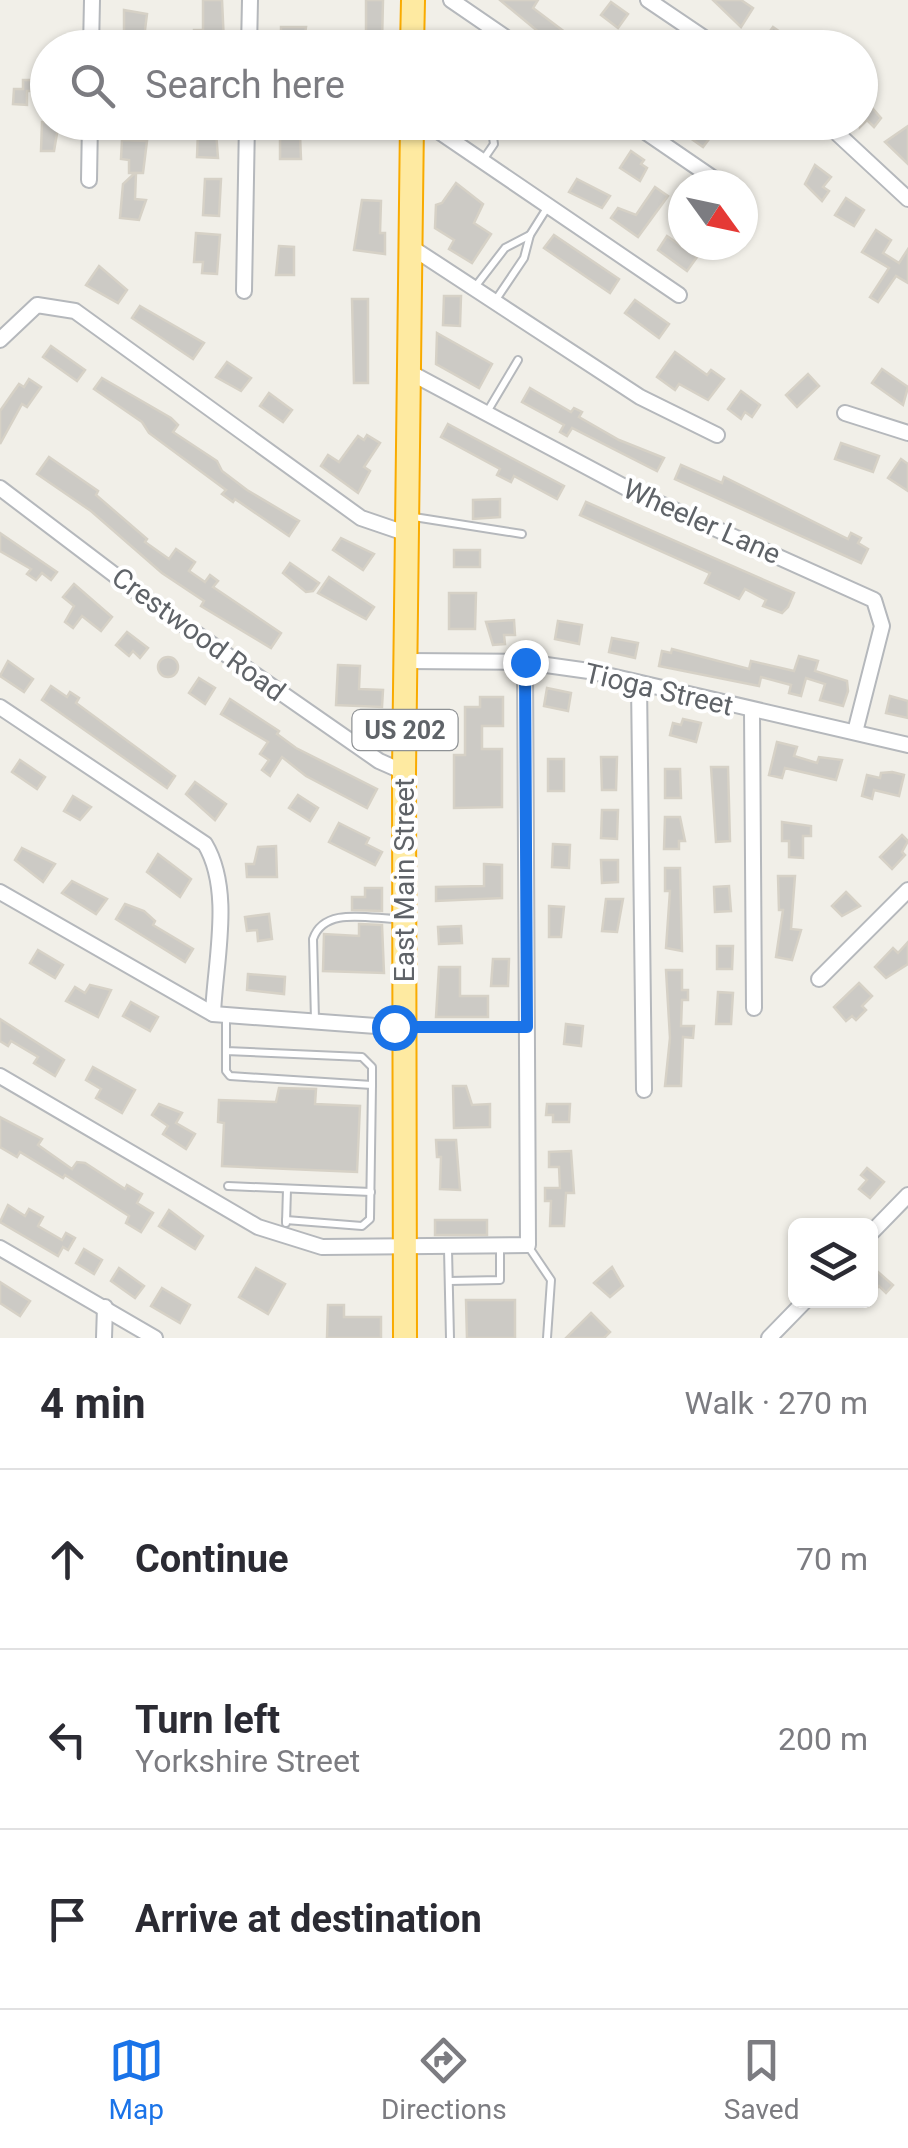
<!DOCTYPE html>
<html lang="en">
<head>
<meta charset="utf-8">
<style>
	:root { --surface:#fff; --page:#f7f7f7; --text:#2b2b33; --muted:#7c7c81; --line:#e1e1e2; --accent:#1a73e8 }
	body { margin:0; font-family:Roboto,sans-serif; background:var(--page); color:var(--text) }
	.controls { position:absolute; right:30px; bottom:30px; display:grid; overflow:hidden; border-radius:15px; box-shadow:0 2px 8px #0004 }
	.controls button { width:90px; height:90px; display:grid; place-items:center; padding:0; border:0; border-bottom:2px solid var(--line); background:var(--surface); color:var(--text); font:50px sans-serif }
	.compass { position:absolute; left:668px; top:170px; width:90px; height:90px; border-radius:50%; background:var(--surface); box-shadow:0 2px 8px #0004; rotate:123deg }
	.stop { position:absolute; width:30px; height:30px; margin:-22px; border:8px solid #1a73e8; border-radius:50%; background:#fff }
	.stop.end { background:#1a73e8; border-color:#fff; box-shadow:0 2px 10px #0008 }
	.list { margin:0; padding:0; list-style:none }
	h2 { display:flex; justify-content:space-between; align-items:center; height:130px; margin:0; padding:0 40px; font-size:42px }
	h2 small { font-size:32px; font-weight:400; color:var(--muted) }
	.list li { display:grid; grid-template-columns:65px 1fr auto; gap:30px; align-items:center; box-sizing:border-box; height:180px; padding:0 40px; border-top:2px solid var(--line) }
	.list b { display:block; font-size:38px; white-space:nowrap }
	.list p { margin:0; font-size:32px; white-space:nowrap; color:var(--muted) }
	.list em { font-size:32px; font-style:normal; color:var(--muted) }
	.icon { flex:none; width:55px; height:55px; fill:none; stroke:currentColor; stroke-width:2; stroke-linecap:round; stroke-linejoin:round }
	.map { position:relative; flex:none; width:908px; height:1338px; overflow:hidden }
	.search { position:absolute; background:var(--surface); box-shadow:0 2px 8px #0004; left:30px; right:30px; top:30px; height:110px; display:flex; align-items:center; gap:25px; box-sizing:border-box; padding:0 35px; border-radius:55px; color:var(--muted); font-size:38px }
	.sheet { height:670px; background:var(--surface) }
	nav { display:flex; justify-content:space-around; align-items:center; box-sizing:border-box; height:140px; border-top:2px solid var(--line); background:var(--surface); font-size:28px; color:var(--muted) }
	nav a { display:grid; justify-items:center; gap:5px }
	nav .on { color:var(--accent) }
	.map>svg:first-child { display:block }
	.building { fill:#cccac5; stroke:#d6d1c6; stroke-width:2.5 }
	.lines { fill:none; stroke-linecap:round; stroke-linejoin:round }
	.service-casing { stroke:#b5b8bc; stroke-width:10 }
	.minor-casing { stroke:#b5b8bc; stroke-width:18 }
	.trunk-casing { stroke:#f9ab00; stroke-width:26 }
	.service { stroke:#fff; stroke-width:6 }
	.minor { stroke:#fff; stroke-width:14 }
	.trunk { stroke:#feeaa1; stroke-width:22 }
	.route { stroke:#1a73e8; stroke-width:12 }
	.labels { text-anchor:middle; stroke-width:8; stroke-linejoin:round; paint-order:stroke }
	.shield { fill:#fff; stroke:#8f9295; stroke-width:2.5 }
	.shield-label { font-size:25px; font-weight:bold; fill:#5f6368 }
	.street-label { font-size:28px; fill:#5f6368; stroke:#fff }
</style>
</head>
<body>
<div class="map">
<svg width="908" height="1338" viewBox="0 0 908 1338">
	<rect width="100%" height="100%" fill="#f1efe8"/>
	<g class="building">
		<path d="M203,0H222L224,43L194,42V30H203Z"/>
		<path d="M366,0H383L382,43H366Z"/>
		<path d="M500,0H538L533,8L586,48H558Z"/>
		<path d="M713,0H741L753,8L741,27Z"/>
		<path d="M611,2L628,14L618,28L601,15Z"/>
		<path d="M124,10L147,14L144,38L124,32Z"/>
		<path d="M281,27H306L303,48H281Z"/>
		<path d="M773,27L803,48H773L763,41Z"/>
		<path d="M23,80H48V91H27V105L13,104L14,89H23Z"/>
		<path d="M860,94L881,118L874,127L867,120L860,127Z"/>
		<path d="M42,122H59L54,151H41Z"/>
		<path d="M690,122L712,135L703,147L683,133Z"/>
		<path d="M280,124H293V135H300L301,159H280Z"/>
		<path d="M908,126V164L885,142Z"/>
		<path d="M198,131L216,132L218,158L197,157Z"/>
		<path d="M122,140L147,141L143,173H136L135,199L146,200L139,220L120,218L123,184L135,173H129V160L121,159Z"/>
		<path d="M631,151L644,160L641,164L647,168L640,181L620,168Z"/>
		<path d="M815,165L831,177L823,187L829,191L822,201L805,184Z"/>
		<path d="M205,179H221L219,216L203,215Z"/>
		<path d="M577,179L610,196L602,208L569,192Z"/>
		<path d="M456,183L483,204L474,223L491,234L472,263L449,249L454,240L435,228L436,205L442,203Z"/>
		<path d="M655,187L668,196L638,237L611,218L618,208L636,215Z"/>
		<path d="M846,198L864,210L854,226L835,215Z"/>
		<path d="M362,200L381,201L380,233H385V254L354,250Z"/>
		<path d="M876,230L891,240L883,253L899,263L908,249V283L896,276L878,302L870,297L889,268L862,252Z"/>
		<path d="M196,233L220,235L217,274L202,273L203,262H194Z"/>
		<path d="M554,235L619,279L610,293L544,248Z"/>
		<path d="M667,236L697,257L687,271L658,250Z"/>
		<path d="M279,246L294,247V275H276Z"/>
		<path d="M99,266L127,290L118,303L86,285Z"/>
		<path d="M444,296H461L460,326L443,325Z"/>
		<path d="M352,299H368V383H354Z"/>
		<path d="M635,300L669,324L659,338L625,313Z"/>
		<path d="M140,306L204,343L193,359L132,318Z"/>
		<path d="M437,333L492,364L479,388L436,364Z"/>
		<path d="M51,346L85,370L77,381L43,357Z"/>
		<path d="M675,352L707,375L711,370L724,379L708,400L679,384L675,390L657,377Z"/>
		<path d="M227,362L251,378L241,391L216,377Z"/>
		<path d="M882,369L908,387L903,405L872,383Z"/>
		<path d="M808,374L819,386L797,407L786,395Z"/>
		<path d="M102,378L171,418L178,425L173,432L217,461L222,471L247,490L299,521L289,536L235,499L233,502L222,494L226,490L149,433L142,422L94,389Z"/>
		<path d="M29,379L41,387L27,407L22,404L0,444V411L19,384L24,387Z"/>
		<path d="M530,388L571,412L574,408L582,412L579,417L619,440L664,458L657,471L572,428L567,436L560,432L564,425L522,402Z"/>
		<path d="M741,391L760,405L752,417L745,412L741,419L728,409Z"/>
		<path d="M269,393L292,410L283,422L260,406Z"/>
		<path d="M448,424L564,486L557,499L514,476L511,482L497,475L500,469L441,437Z"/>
		<path d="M367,435L380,443L364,467L370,471L358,493L321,466L328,455L339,462L358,436L364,440Z"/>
		<path d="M841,443L879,456L873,472L835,459Z"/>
		<path d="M49,457L98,491L96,495L147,539L145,542L169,559L176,549L195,562L189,571L205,582L210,575L218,581L213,587L281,633L271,648L201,606L204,601L162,573L91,511L37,474Z"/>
		<path d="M901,459L908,464V491L888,478Z"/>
		<path d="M681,465L722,483L724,477L848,539L851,533L861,538L858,543L868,549L861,563L675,479Z"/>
		<path d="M500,499V517L473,519V500Z"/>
		<path d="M586,502L794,593L788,607L782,613L763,606L766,600L745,589L739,599L705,583L710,573L580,515Z"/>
		<path d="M0,533L57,572L51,580L42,573L36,580L27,574L31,569L0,551Z"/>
		<path d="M341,538L374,554L363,570L333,550Z"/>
		<rect x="454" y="550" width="26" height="17"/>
		<path d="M290,563L319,583L313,591L306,592L283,573Z"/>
		<path d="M329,577L374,607L366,619L318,593Z"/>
		<path d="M74,584L112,617L101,631L82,616L73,628L65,622L74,606L63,597Z"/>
		<path d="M449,593H476L475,629H449Z"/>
		<path d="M514,620L515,635H504L505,644L493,645L486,622Z"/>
		<path d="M558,621L582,625L579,644L555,639Z"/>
		<path d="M127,632L148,648L140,658L133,651L129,656L116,645Z"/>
		<path d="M612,638L638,643L635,658L609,652Z"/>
		<path d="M672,649L749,669L751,661L794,671L799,656L818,661L815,671L847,681L848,691L843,706L820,700L825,684L806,678L801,696L789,693L791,685L761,677L759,686L659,666L662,651L671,653Z"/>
		<circle cx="168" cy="667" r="10"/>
		<path d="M8,661L33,679L24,692L0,676Z"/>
		<path d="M338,665L360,666L359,689L383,690L382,707L336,705Z"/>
		<path d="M199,678L215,688L205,704L189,693Z"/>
		<path d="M51,686L67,697L70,692L79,698L76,703L175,776L167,788L42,700Z"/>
		<path d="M547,688L571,693L568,711L544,706Z"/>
		<path d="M890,696L908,701V718L886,713Z"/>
		<path d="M480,697H503V726H482V749H502V807L454,808V755H465V707H480Z"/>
		<path d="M230,699L279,731L277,734L296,748L377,789L367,808L306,776L282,757L270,776L262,770L269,760L260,754L268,742L221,714Z"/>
		<path d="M683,719L701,723L696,742L670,735L673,723L681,725Z"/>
		<path d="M777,742L797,747L794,756L817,763L819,757L842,760L836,780L785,768L782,778L769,775Z"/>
		<path d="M601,757H617L616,790H602Z"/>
		<rect x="548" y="759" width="16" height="32"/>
		<path d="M20,760L45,777L37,789L12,772Z"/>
		<path d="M711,767H728L730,841L716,842Z"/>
		<path d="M665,769H680L681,798H665Z"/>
		<path d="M892,772L904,775L899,796L874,790L872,799L862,796L867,775L880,778L881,773Z"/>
		<path d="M195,782L226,804L215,820L186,794Z"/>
		<path d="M298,795L318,808L310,821L289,808Z"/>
		<path d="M73,796L91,807L80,820L64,811Z"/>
		<path d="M602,810H618L617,839L601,838Z"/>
		<path d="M665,817H680L685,841H679V849H664Z"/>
		<path d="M782,822L811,826V836H803V858L789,857V841H782Z"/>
		<path d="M339,823L369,838L366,844L382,852L375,865L329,842Z"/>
		<path d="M902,835L908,841L902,852L905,855L892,869L880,857Z"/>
		<path d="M553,844L570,845L569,868L552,867Z"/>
		<path d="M276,846L277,877H247L246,864H254L258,847Z"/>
		<path d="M22,848L55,864L43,882L15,860Z"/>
		<path d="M158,854L191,879L180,897L147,872Z"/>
		<path d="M601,860H618V882L602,883Z"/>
		<path d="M484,864L502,865V898L436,901V887L484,886Z"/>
		<path d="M665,868H680L682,951L666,948L670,891H665Z"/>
		<path d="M778,876H795L791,929L801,930L792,960L776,957L783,910H779Z"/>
		<path d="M72,881L107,899L96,914L62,893Z"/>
		<path d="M729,886L731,911L715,912L714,887Z"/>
		<path d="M365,888H382V911L352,910V897H365Z"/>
		<path d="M846,892L860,906L842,916L832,906Z"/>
		<path d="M606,899H623L617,932L602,931Z"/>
		<path d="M125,904L144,911L155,921L153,925L193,949L185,962L116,919Z"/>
		<path d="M549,906L564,907L561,937H549Z"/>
		<path d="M269,914L272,939L258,941L257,930L247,931L245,917Z"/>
		<path d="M359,924L382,925L384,973L323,971L324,934L359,936Z"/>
		<path d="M461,926L462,943L439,944L438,927Z"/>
		<path d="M908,942V964L886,978L875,967L893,948L898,953Z"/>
		<path d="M717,946H733L732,969H717Z"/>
		<path d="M38,950L63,965L55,978L30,963Z"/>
		<path d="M493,959H509L508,986H491Z"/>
		<path d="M439,967H460V996H488V1017H436Z"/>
		<path d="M666,970H682V990H688V1000H682L681,1026H694L693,1038L683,1037L681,1086H665L670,1038Z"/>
		<path d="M248,974L285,977L284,994L247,990Z"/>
		<path d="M859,983L872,996L862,1006L866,1010L856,1020L852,1016L846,1021L834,1007Z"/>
		<path d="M90,985L111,990L98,1017L66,1001L75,987L85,993Z"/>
		<path d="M718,992L733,993L731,1024H716Z"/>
		<path d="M131,1002L158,1017L150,1031L123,1016Z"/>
		<path d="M0,1019L64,1060L55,1076L34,1063L38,1057L11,1041L8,1046L0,1041Z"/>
		<path d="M566,1024L583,1026L581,1046L564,1044Z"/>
		<path d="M93,1067L135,1090L122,1113L96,1098L101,1089L86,1080Z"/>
		<path d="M453,1086H466L472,1105L490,1104V1127L454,1128Z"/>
		<path d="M279,1088L316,1089L315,1104L360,1106L357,1172L222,1166L224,1123L218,1122L219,1100L276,1102Z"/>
		<path d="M159,1104L182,1113L176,1123L195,1134L186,1149L163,1134L168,1126L152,1115Z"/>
		<path d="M547,1104H570L569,1122H553V1115H546Z"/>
		<path d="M0,1117L42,1139L38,1145L72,1169L77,1162L85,1163L125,1189L127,1185L142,1194L137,1203L153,1213L141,1232L126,1223L129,1216L65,1175L63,1178L20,1152L17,1157L0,1147Z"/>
		<path d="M436,1140H456L460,1190L440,1189L441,1157H437Z"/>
		<path d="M571,1151L574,1193H566L564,1226H550L551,1201H545V1188H560L559,1167H549V1152Z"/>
		<path d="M867,1168L884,1182L870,1198L859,1189L867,1180L861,1175Z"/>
		<path d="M8,1205L25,1216L29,1209L43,1217L38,1226L62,1240L66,1233L75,1238L68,1250L63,1247L58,1256L0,1222Z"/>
		<path d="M169,1210L203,1236L195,1249L159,1226Z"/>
		<rect x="435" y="1220" width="52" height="15"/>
		<path d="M84,1249L102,1260L94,1274L76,1263Z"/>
		<path d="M870,1265L893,1285L886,1293L879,1286L870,1295Z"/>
		<path d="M612,1267L623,1286L610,1297L594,1283Z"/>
		<path d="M119,1268L144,1286L135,1298L111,1281Z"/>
		<path d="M256,1268L285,1284L268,1314L239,1297Z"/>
		<path d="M0,1282L30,1301L20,1316L0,1303Z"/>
		<path d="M162,1288L190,1305L180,1323L151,1306Z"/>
		<path d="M466,1300H515V1338H467Z"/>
		<path d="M328,1305H344V1317H381V1338H327Z"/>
		<path d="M591,1313L610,1332L604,1338H566Z"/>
	</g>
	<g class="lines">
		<defs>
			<g id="service">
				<path d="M480,122L492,131L494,144L483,160"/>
				<path d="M475,287L505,248L530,235"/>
				<path d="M495,301L524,258L530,235L547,208"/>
				<path d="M487,412L518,360"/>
				<path d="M414,517L522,534"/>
				<path d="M315,1020L313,939C324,906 370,919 398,919"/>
				<path d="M408,1028L526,1027"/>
				<path d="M226,1051L362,1057L372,1067V1085L230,1076L226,1071V1017"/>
				<path d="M228,1186L371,1192"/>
				<path d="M286,1220L362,1226L370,1219L372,1085"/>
				<path d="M286,1223L287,1189"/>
				<path d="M528,1246L551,1280L547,1338"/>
				<path d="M448,1249L450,1338"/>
				<path d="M449,1281L500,1280V1248"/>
			</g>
			<g id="minor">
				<path d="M451,0L521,48"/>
				<path d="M648,0L719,48"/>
				<path d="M91,48L92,0"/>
				<path d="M249,48L250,0"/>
				<path d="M425,122L679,295"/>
				<path d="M631,122L723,185"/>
				<path d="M825,122L908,199"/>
				<path d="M89,180L90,122"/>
				<path d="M411,247L640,397L717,435"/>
				<path d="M244,291L247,122"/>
				<path d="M0,340L37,305L75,311L361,518L408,534"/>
				<path d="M411,373L634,492L874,600L882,626L855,732"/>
				<path d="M845,413L908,433"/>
				<path d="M0,488L145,598L379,761L404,772"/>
				<path d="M407,661L525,662L589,671L908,745"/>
				<path d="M639,683L644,1090"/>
				<path d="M0,707L205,844C233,891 215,961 213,1014"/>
				<path d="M752,710L754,1008"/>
				<path d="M0,892L213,1014L403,1028"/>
				<path d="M819,979L908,890"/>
				<path d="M0,1076L258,1227L322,1247L528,1245L525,662"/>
				<path d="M870,1234L908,1195"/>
				<path d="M0,1248L155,1338"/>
				<path d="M104,1338L105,1307"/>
				<path d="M769,1338L806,1300"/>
			</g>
			<g id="trunk">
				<path d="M412,48L413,0"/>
				<path d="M405,1338L404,772L412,122"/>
			</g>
		</defs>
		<use href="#service" class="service-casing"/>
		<use href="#minor" class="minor-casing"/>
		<use href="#trunk" class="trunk-casing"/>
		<use href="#service" class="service"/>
		<use href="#minor" class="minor"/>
		<use href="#trunk" class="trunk"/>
	</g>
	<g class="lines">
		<path class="route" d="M394,1027H527L525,662"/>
	</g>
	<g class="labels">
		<rect class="shield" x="352.5" y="710" width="105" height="40" rx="8"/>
		<g class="shield-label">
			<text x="405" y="739">US 202</text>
		</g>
		<g class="street-label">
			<text transform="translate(702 521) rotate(24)" y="10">Wheeler Lane</text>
			<text transform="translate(199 634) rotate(36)" y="10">Crestwood Road</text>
			<text transform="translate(659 689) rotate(13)" y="10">Tioga Street</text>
			<text transform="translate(404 880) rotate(-90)" y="10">East Main Street</text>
		</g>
	</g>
</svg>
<div class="controls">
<button><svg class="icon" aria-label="layers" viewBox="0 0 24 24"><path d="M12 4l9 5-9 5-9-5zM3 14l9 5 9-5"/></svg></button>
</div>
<svg class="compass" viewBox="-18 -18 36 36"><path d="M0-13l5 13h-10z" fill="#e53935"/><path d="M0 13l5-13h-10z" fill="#7c7c81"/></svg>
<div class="stop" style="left:394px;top:1027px"></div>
<div class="stop end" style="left:525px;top:662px"></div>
<div class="search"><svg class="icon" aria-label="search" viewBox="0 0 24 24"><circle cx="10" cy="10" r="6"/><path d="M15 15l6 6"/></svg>Search here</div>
</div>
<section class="sheet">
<h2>4 min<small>Walk · 270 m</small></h2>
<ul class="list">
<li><svg class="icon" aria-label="ahead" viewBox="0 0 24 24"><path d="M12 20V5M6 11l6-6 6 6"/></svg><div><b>Continue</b></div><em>70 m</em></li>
<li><svg class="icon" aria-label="left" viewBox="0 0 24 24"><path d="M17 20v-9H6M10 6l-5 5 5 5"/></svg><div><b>Turn left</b><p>Yorkshire Street</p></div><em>200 m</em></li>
<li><svg class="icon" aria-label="arrive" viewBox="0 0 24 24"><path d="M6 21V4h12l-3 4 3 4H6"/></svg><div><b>Arrive at destination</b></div></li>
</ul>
</section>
<nav>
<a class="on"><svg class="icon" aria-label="map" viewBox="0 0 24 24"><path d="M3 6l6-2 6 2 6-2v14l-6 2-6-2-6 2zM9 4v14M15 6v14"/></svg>Map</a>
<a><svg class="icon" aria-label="directions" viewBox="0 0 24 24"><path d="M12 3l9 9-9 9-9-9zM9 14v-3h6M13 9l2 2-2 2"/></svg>Directions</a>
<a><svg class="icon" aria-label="saved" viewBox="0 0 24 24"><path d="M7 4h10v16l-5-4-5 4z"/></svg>Saved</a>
</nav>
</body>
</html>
